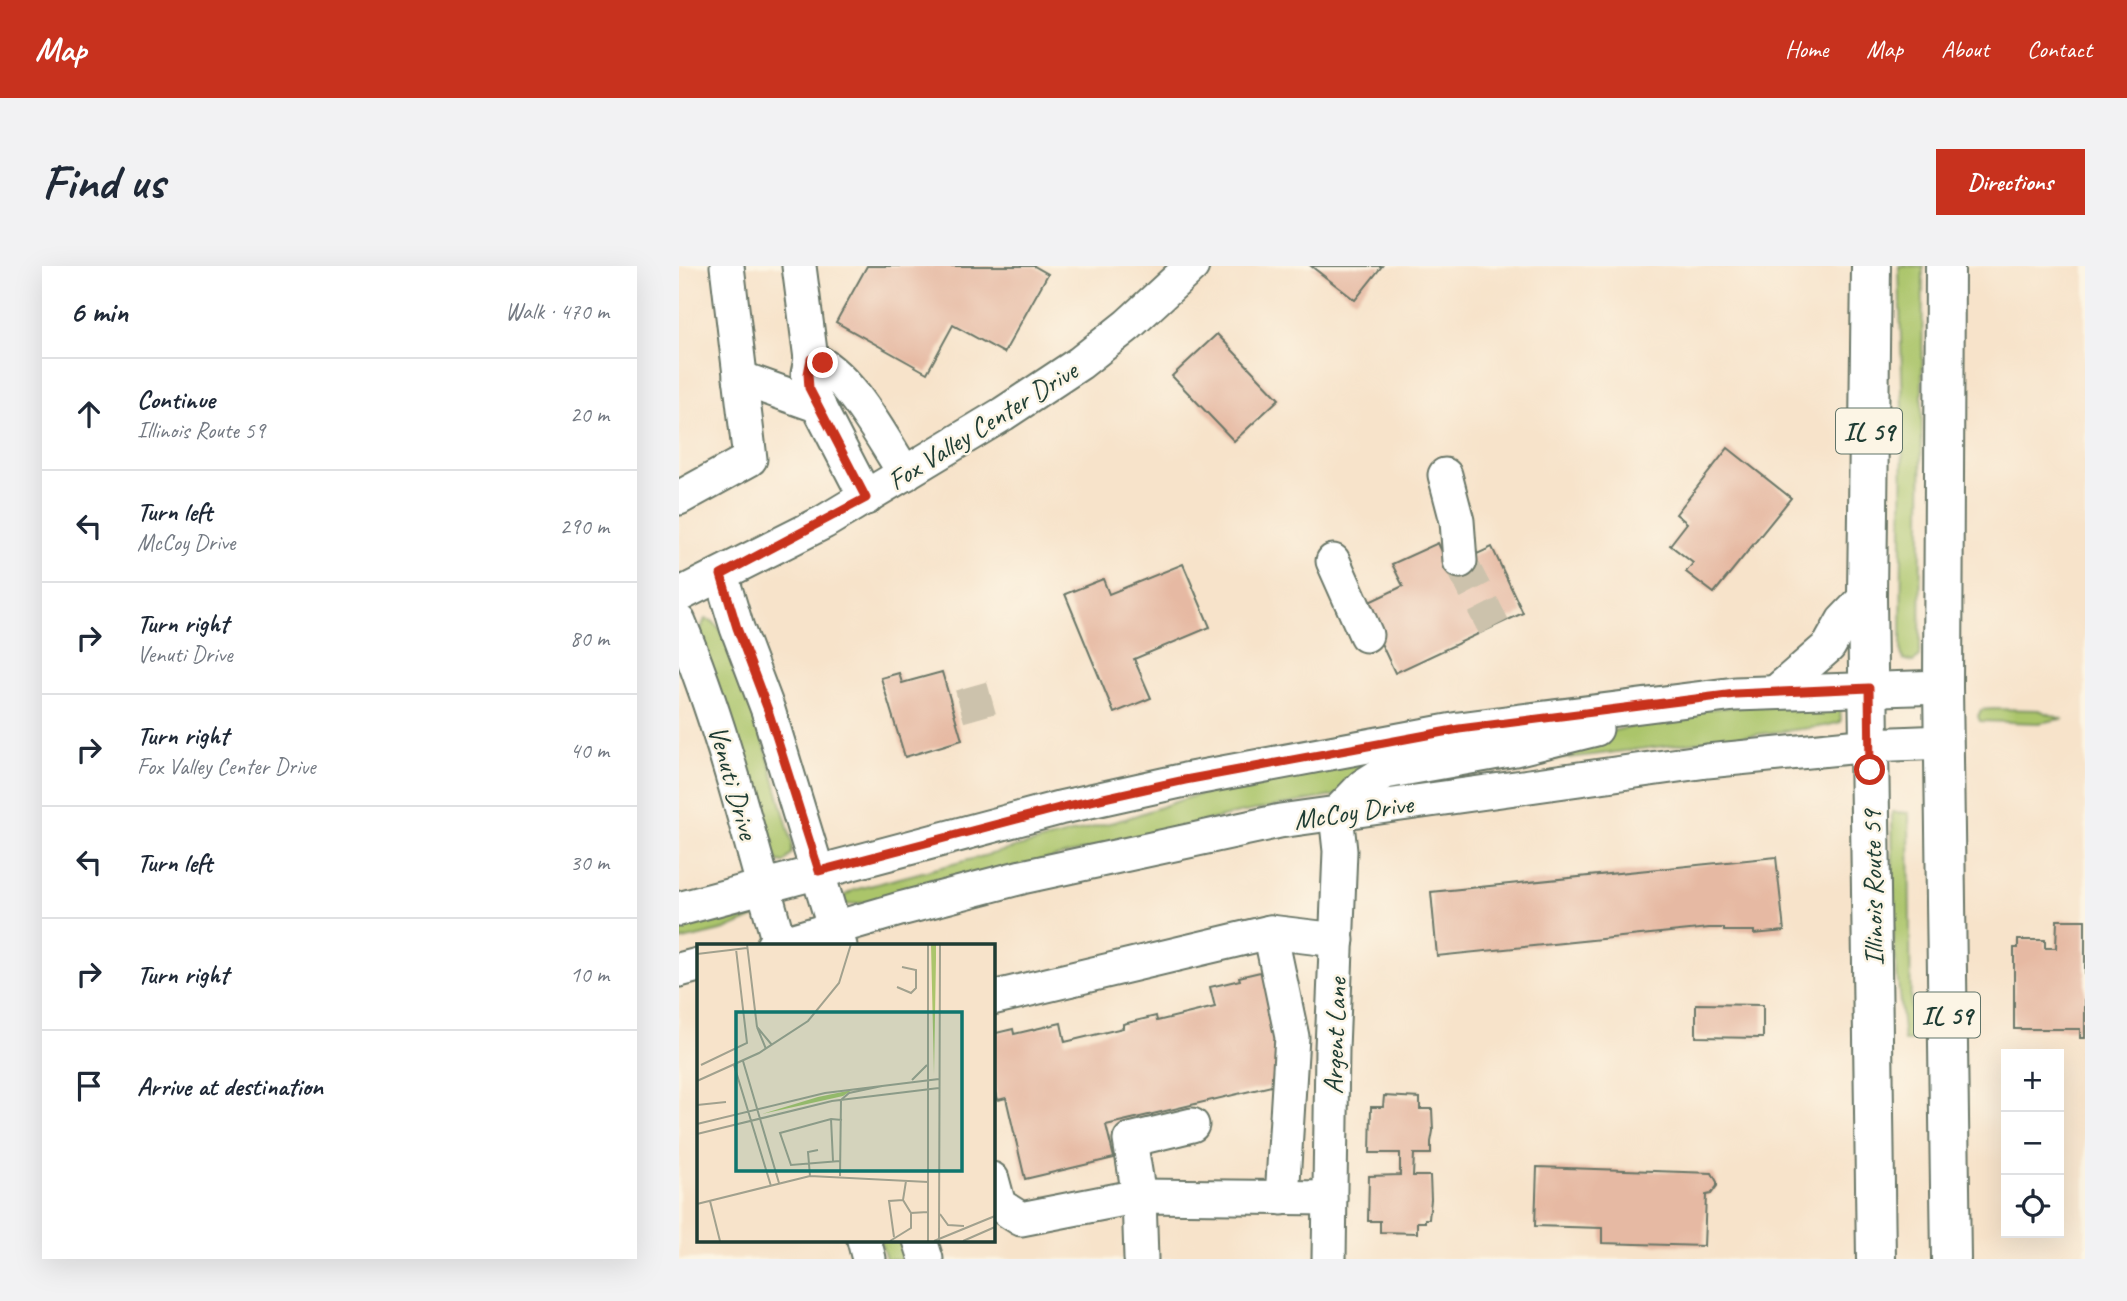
<!DOCTYPE html>
<html lang="en">
<head>
<meta charset="utf-8">
<style>
	:root { --surface:#fff; --page:#f2f2f3; --text:#1f2937; --muted:#747a83; --line:#e0e1e3; --accent:#c8321e }
	body { margin:0; font-family:Caveat,sans-serif; background:var(--page); color:var(--text) }
	.controls { position:absolute; right:21px; bottom:21px; display:grid; overflow:hidden; border-radius:0px; box-shadow:0 7px 28px #0002 }
	.controls button { width:63px; height:63px; display:grid; place-items:center; padding:0; border:0; border-bottom:2px solid var(--line); background:var(--surface); color:var(--text); font:35px sans-serif }
	.stop { position:absolute; width:21px; height:21px; margin:-16px; border:5px solid #c8321e; border-radius:50%; background:#fff }
	.stop.end { background:#c8321e; border-color:#fff; box-shadow:0 2px 7px #0008 }
	.list { margin:0; padding:0; list-style:none }
	h2 { display:flex; justify-content:space-between; align-items:center; height:91px; margin:0; padding:0 28px; font-size:30px }
	h2 small { font-size:23px; font-weight:400; color:var(--muted) }
	.list li { display:grid; grid-template-columns:46px 1fr auto; gap:21px; align-items:center; box-sizing:border-box; height:112px; padding:0 28px; border-top:2px solid var(--line) }
	.list b { display:block; font-size:26px; white-space:nowrap }
	.list p { margin:0; font-size:23px; white-space:nowrap; color:var(--muted) }
	.list em { font-size:23px; font-style:normal; color:var(--muted) }
	.icon { flex:none; width:38px; height:38px; fill:none; stroke:currentColor; stroke-width:2; stroke-linecap:round; stroke-linejoin:round }
	.map { position:relative; flex:none; width:1406px; height:993px; overflow:hidden; border-radius:0px }
	header { display:flex; align-items:center; gap:42px; box-sizing:border-box; height:98px; padding:0 35px; background:var(--accent); color:#fff }
	header strong { font-size:33px }
	nav { display:flex; gap:38px; margin-inline-start:auto; font-size:24px }
	.intro { display:flex; align-items:center; justify-content:space-between; box-sizing:border-box; height:168px; padding:0 42px }
	h1 { margin:0; font-size:49px }
	.button { padding:18px 32px; border-radius:0px; background:var(--accent); color:#fff; font-size:24px; font-weight:700 }
	main { display:flex; gap:42px; padding:0 42px }
	aside { flex:1; background:var(--surface); border-radius:0px; box-shadow:0 7px 28px #0002 }
	.map>svg:first-child { display:block }
	.green { fill:#abc56b; stroke:#658150; stroke-width:2 }
	.building { fill:#e6b9a3 }
	.lines { fill:none; stroke-linecap:round; stroke-linejoin:round }
	.minor-tunnel { stroke:#ccc2ac; stroke-width:33; stroke-dasharray:33 17; stroke-linecap:butt }
	.minor-casing { stroke:#6b7768; stroke-width:37 }
	.major-casing { stroke:#6b7768; stroke-width:42 }
	.minor { stroke:#fff; stroke-width:33 }
	.major { stroke:#fff; stroke-width:38 }
	.route { stroke:#c8321e; stroke-width:9 }
	.labels { text-anchor:middle; stroke-width:5; stroke-linejoin:round; paint-order:stroke }
	.shield { fill:#fcf5e5; stroke:#617469; stroke-width:2 }
	.shield-label { font-size:26px; font-weight:bold; fill:#1f3d34 }
	.street-label { font-size:28px; fill:#1f3d34; stroke:#fcf5e5 }
	.inset-road { fill:none; stroke:#a1a18e; stroke-width:2 }
	.view { fill:#0f766e; fill-opacity:0.15; stroke:#0f766e; stroke-width:3.5 }
	.inset-edge { fill:none; stroke:#1f3d34; stroke-width:3.5 }
</style>
</head>
<body>
<header>
<strong>Map</strong>
<nav><a>Home</a><a>Map</a><a>About</a><a>Contact</a></nav>
</header>
<div class="intro"><h1>Find us</h1><a class="button">Directions</a></div>
<main>
<aside>
<h2>6 min<small>Walk · 470 m</small></h2>
<ul class="list">
<li><svg class="icon" aria-label="ahead" viewBox="0 0 24 24"><path d="M12 20V5M6 11l6-6 6 6"/></svg><div><b>Continue</b><p>Illinois Route 59</p></div><em>20 m</em></li>
<li><svg class="icon" aria-label="left" viewBox="0 0 24 24"><path d="M17 20v-9H6M10 6l-5 5 5 5"/></svg><div><b>Turn left</b><p>McCoy Drive</p></div><em>290 m</em></li>
<li><svg class="icon" aria-label="right" viewBox="0 0 24 24"><path d="M7 20v-9h11M14 6l5 5-5 5"/></svg><div><b>Turn right</b><p>Venuti Drive</p></div><em>80 m</em></li>
<li><svg class="icon" aria-label="right" viewBox="0 0 24 24"><path d="M7 20v-9h11M14 6l5 5-5 5"/></svg><div><b>Turn right</b><p>Fox Valley Center Drive</p></div><em>40 m</em></li>
<li><svg class="icon" aria-label="left" viewBox="0 0 24 24"><path d="M17 20v-9H6M10 6l-5 5 5 5"/></svg><div><b>Turn left</b></div><em>30 m</em></li>
<li><svg class="icon" aria-label="right" viewBox="0 0 24 24"><path d="M7 20v-9h11M14 6l5 5-5 5"/></svg><div><b>Turn right</b></div><em>10 m</em></li>
<li><svg class="icon" aria-label="arrive" viewBox="0 0 24 24"><path d="M6 21V4h12l-3 4 3 4H6"/></svg><div><b>Arrive at destination</b></div></li>
</ul>
</aside>
<div class="map">
<svg width="1406" height="993" viewBox="0 0 1406 993">
	<rect width="100%" height="100%" fill="#fcf5e5"/>
	<filter id="ink" filterUnits="userSpaceOnUse"><feTurbulence type="fractalNoise" baseFrequency=".0143" numOctaves="2"/><feDisplacementMap in="SourceGraphic" scale="14" xChannelSelector="R" yChannelSelector="G"/><feConvolveMatrix kernelMatrix="1 2 1 2 8 2 1 2 1" color-interpolation-filters="sRGB"/></filter>
	<filter id="wash" filterUnits="userSpaceOnUse"><feTurbulence type="fractalNoise" baseFrequency=".00686" numOctaves="4" result="noise"/><feDisplacementMap in="SourceGraphic" scale="28" xChannelSelector="R" yChannelSelector="G"/><feGaussianBlur stdDeviation="1.57" result="paint"/><feColorMatrix in="noise" values="0 0 0 0 0 0 0 0 0 0 0 0 0 0 0 0 0 1.4 0 .05"/><feComposite in="paint" operator="in"/></filter>
	<g filter="url(#wash)">
		<rect width="100%" height="100%" fill="#f7e3ca"/>
		<g class="green">
			<path d="M1220,0H1244L1241,391L1234,396L1224,393L1222,386L1224,147Z"/>
			<path d="M26,353L33,355L43,365L74,437L113,576V587L105,597L99,596L87,572L21,365Z"/>
			<path d="M1131,434L1161,442L1162,456L1146,460L873,494L700,524L872,479L1030,443Z"/>
			<path d="M1314,443L1360,444L1382,453L1360,457L1301,455L1299,450L1302,444Z"/>
			<path d="M725,486L665,528L560,547L190,636L167,639L163,636L165,630L175,624L446,553L511,531L568,516Z"/>
			<path d="M1213,546L1230,547L1232,775H1225L1215,679Z"/>
			<path d="M73,642L78,646L76,651L46,664L0,675V657Z"/>
			<path d="M201,974H228L233,993H207Z"/>
		</g>
		<g id="blocks">
			<g class="building">
				<path d="M188,0H355L369,8L325,87L274,59L248,107L157,56Z"/>
				<path d="M632,0H703L676,34Z"/>
				<path d="M538,68L600,133L555,175L493,110Z"/>
				<path d="M1049,182L1112,232L1035,327L1007,306L1014,297L991,279L1008,257L997,248Z"/>
				<path d="M759,277L770,301L813,281L844,347L716,407L684,339L724,320L713,298Z"/>
				<path d="M504,298L531,361L455,393L472,432L435,447L386,328L424,313L430,328Z"/>
				<path d="M263,406L283,474L226,491L202,412L220,407L223,417Z"/>
				<path d="M1097,591L1105,665L1075,668V665H1045V662H1030L758,690L752,626Z"/>
				<path d="M1378,654H1406V772H1401V763H1335V682H1339V674H1366V682H1377Z"/>
				<path d="M594,703L605,817L427,859L435,892L346,913L327,832L319,834L313,810V768L334,763L335,768L382,757L386,776L444,762V758L477,750L478,755L536,741L531,721L561,714L560,711Z"/>
				<path d="M1017,738L1084,739V772L1017,771Z"/>
				<path d="M705,830L741,832V843H753L754,865L752,876V888H735L734,910H751L752,933L750,953H746V956H738V967L701,966V955H689L690,910L721,909V887H691L692,841H704Z"/>
				<path d="M858,901L1033,907L1038,916V920L1032,928L1027,929L1025,980L923,977V962L856,960Z"/>
			</g>
		</g>
	</g>
	<g filter="url(#ink)">
		<use href="#blocks" fill-opacity="0" stroke="#6b7768" stroke-width="2"/>
		<g class="lines">
			<g class="minor-tunnel">
				<path d="M781,295L815,361"/>
				<path d="M292,420L301,452"/>
			</g>
			<defs>
				<g id="minor">
					<path d="M120,0L132,93"/>
					<path d="M61,112L140,140"/>
					<path d="M766,209L778,255L781,295"/>
					<path d="M0,232L71,193L48,0"/>
					<path d="M187,232L130,122L129,108L132,93C169,106 205,175 226,208"/>
					<path d="M654,295L687,369"/>
					<path d="M42,309L58,362L89,444L161,680"/>
					<path d="M0,329L145,256L324,148L401,97L449,59L513,0"/>
					<path d="M0,356C44,461 70,571 101,680"/>
					<path d="M1097,426L1150,380L1164,355L1188,330"/>
					<path d="M0,643L380,542L506,514L780,463L1056,428L1264,421"/>
					<path d="M591,666L613,771L603,932"/>
					<path d="M94,680L221,643L343,611L601,555L1028,495L1191,479L1265,476"/>
					<path d="M0,704L19,699"/>
					<path d="M313,732L591,666L658,674"/>
					<path d="M313,913L320,939L342,953L460,930L651,932"/>
					<path d="M185,974L190,993"/>
					<path d="M241,974L247,993"/>
					<path d="M462,993L460,930L451,874L513,859"/>
					<path d="M650,993L653,783L661,585L657,548L684,520L706,506L836,483L917,463"/>
				</g>
				<g id="major">
					<path d="M1192,0L1188,330L1197,993"/>
					<path d="M1266,0L1264,421L1272,993"/>
				</g>
			</defs>
			<use href="#minor" class="minor-casing"/>
			<use href="#major" class="major-casing"/>
			<use href="#minor" class="minor"/>
			<use href="#major" class="major"/>
		</g>
	</g>
	<g class="lines" filter="url(#ink)">
		<path class="route" d="M144,97L132,93L129,108L130,122L187,232L42,309L58,362L89,444L140,605L380,542L506,514L780,463L1056,428L1190,422L1191,504"/>
	</g>
	<g class="labels">
		<g class="shield">
			<rect x="1157" y="142.5" width="66" height="45" rx="5"/>
			<rect x="1235" y="726.5" width="66" height="45" rx="5"/>
		</g>
		<g class="shield-label">
			<text x="1190" y="174">IL 59</text>
			<text x="1268" y="758">IL 59</text>
		</g>
		<g class="street-label">
			<text transform="translate(303 159) rotate(-32)" y="10">Fox Valley Center Drive</text>
			<text transform="translate(55 516) rotate(74)" y="10">Venuti Drive</text>
			<text transform="translate(674 545) rotate(-8)" y="10">McCoy Drive</text>
			<text transform="translate(1193 622) rotate(-91)" y="10">Illinois Route 59</text>
			<text transform="translate(655 770) rotate(-88)" y="10">Argent Lane</text>
		</g>
	</g>
	<g transform="translate(18 678)">
		<rect width="298" height="298" fill="#f7e3ca"/>
		<path d="M234,0H239V14L237,131ZM155,146L146,152L65,170L121,153Z" fill="#abc56b"/>
		<path class="inset-road" d="M50,0L60,83M231,0V297M0,10L50,4M200,43L214,49L219,44V26L205,23M69,105L60,83L75,101M46,117L82,239M4,121L50,99L39,5M37,121L74,242M215,136L230,121M0,137L62,109L111,77L142,39L154,0M0,161L29,158M134,175L136,217M0,180L128,149L242,135M0,190L135,157L242,144M143,217L94,221L83,189L134,175L145,176M113,232L111,208L121,206M143,232L144,156L152,149L185,142M209,237L206,256L214,269M13,257L23,297M0,260L113,232L231,238M243,270L251,281L267,282M197,293L192,257L206,256M193,297L214,284V269L231,268M237,297L298,272M242,297L243,0M266,297L298,283"/>
		<path class="view" d="M39,68H265V227H39Z"/>
		<rect width="298" height="298" class="inset-edge"/>
	</g>
</svg>
<div class="controls">
<button>+</button>
<button>−</button>
<button><svg class="icon" aria-label="locate" viewBox="0 0 24 24"><circle cx="12" cy="12" r="6"/><path d="M12 2v4M12 18v4M2 12h4M18 12h4"/></svg></button>
</div>
<div class="stop" style="left:1191px;top:504px"></div>
<div class="stop end" style="left:144px;top:97px"></div>
</div>
</main>
</body>
</html>
